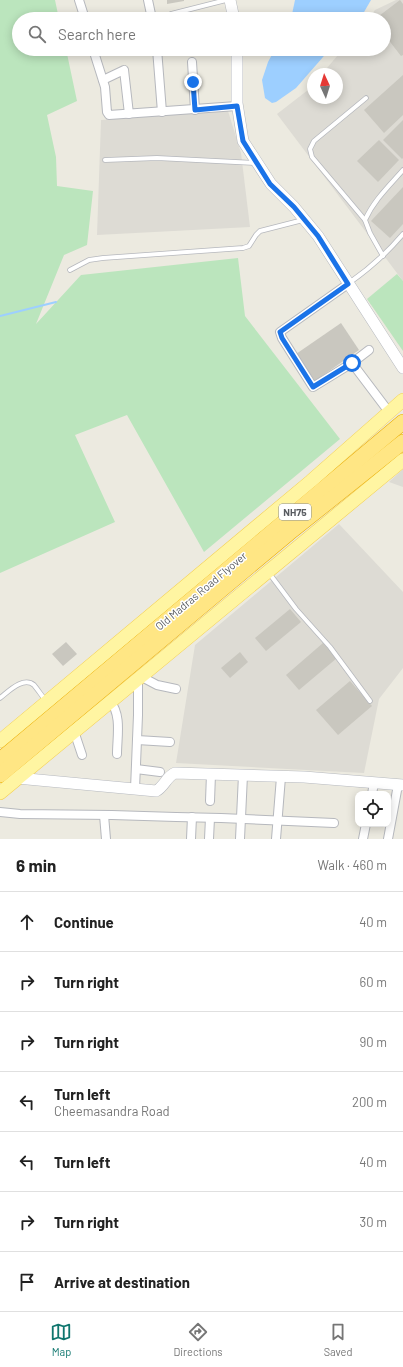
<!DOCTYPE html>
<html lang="en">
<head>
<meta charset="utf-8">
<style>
	:root { --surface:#fff; --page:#f6f6f6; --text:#222; --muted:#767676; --line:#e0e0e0; --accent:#0f766e }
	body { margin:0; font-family:Barlow,sans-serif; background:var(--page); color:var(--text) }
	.controls { position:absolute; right:12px; bottom:12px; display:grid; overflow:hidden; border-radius:8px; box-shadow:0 2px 10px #0003 }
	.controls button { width:36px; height:36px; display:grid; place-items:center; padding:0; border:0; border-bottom:1px solid var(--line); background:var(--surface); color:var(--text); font:20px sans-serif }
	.compass { position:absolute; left:307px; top:68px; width:36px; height:36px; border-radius:50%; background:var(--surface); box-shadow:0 2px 10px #0003; rotate:356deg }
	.stop { position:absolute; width:12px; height:12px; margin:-9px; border:3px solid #1a73e8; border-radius:50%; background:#fff }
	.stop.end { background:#1a73e8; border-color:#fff; box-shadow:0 1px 4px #0008 }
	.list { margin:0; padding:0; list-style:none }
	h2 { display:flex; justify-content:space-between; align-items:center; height:52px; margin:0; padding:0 16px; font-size:17px }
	h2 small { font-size:13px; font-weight:400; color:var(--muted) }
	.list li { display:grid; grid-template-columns:26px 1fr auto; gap:12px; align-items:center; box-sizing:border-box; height:60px; padding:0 16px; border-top:1px solid var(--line) }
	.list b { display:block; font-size:15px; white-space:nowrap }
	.list p { margin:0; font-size:13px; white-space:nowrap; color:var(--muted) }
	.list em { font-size:13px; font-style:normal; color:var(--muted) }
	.icon { flex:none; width:22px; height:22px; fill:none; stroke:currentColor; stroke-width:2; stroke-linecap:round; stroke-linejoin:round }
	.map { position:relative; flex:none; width:403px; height:839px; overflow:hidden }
	.search { position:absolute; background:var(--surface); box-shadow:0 2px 10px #0003; left:12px; right:12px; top:12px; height:44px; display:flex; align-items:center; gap:10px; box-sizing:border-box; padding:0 14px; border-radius:22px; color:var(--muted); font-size:15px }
	.sheet { height:472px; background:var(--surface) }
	nav { display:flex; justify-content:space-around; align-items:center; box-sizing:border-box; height:56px; border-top:1px solid var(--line); background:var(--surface); font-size:11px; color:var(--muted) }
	nav a { display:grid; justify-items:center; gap:2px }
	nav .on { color:var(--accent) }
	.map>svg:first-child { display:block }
	.industrial { fill:#dddbd4 }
	.green { fill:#bbe5bd }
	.water { fill:#9dcfff }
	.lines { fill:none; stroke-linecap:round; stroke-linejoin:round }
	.stream { stroke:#9dcfff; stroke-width:2 }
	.building { fill:#c9c7bf }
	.lane-casing { stroke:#b6b8bd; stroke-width:5.5 }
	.street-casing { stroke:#b6b8bd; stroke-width:10 }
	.secondary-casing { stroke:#b6b9bf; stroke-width:12 }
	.primary-casing { stroke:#f4cf51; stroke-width:14 }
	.highway-casing { stroke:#ecaf00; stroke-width:16 }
	.lane { stroke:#fff; stroke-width:4 }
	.street { stroke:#fff; stroke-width:8 }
	.secondary { stroke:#fff; stroke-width:11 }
	.primary { stroke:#fff5a2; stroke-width:13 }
	.highway { stroke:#ffe684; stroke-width:15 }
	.route { stroke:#1a73e8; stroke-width:5 }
	.labels { text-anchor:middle; stroke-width:3; stroke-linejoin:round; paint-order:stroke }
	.shield { fill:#fff; stroke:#8b8d90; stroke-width:1 }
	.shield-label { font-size:10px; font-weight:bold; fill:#595c61 }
	.street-label { font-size:11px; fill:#595c61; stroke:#fff }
</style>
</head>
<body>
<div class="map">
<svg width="403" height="839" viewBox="0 0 403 839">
	<rect width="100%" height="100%" fill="#eceae0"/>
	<g class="industrial">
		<path d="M396,0H403V281L277,114L308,90L313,85V98H337V74H322L343,49H384V19H368L375,10Z"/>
		<path d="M228,111L241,153L250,227L97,235L101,120Z"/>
		<path d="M403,469V487L389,482Z"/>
		<path d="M339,524L403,592V668L379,699L364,773L176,763L195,645Z"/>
	</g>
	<g class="green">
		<path d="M0,0H55L59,19H19V49H66L77,101L47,115L56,157L57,186L93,191L87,245L64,255L36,324L81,275L238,258L245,316L340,439L204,552L127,415L75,435L115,522L0,573Z"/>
		<path d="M397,274L403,281V351L367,299Z"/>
	</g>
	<g class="water">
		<path d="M295,0H371L360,19H291Z"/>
		<path d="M275,49H330L296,88L276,102L272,103L265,98L262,80L268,62Z"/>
	</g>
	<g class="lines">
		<path class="stream" d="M0,316L56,302"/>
	</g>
	<g class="building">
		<path d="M167,0H184V1L167,4Z"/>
		<path d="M400,0L403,4V55L401,56L384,34V19H375Z"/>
		<path d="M403,75V115L384,133L364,110Z"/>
		<path d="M403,120V158L402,159L383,140Z"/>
		<path d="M379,140L399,160L378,182L357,161Z"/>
		<path d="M403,187V224L390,238L371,221Z"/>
		<path d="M341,323L359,350L315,381L296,354Z"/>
		<path d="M290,609L301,622L266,651L255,638Z"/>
		<path d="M66,642L77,654L63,666L52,654Z"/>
		<path d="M323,643L337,658L299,690L286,675Z"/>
		<path d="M240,652L248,662L230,678L221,668Z"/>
		<path d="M350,681L372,706L338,735L316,710Z"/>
	</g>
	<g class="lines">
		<defs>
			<g id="lane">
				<path d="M171,14L226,0"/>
				<path d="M105,160L157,158L255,163"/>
				<path d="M365,220L312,157L310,149L314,141L366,98"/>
				<path d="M383,256L370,233L365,220C374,200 389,186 403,170"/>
				<path d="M70,270L89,260L103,258L243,248L249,246L256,235L260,231L303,220"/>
				<path d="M349,283C369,269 387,253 403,234"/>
				<path d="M269,573L296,609L330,647L370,701"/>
				<path d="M0,698C8,692 23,676 34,685C38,690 42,696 46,701"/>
			</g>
			<g id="street">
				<path d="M79,0L85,19"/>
				<path d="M148,0L152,19"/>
				<path d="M93,49L105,87L107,112L109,115L237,106"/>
				<path d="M157,49L162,112"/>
				<path d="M192,62L195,110"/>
				<path d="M103,80L124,70L129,114"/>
				<path d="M348,284L280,332L282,338L313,387L352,363L389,412"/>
				<path d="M352,363L369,350"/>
				<path d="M140,676L157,685L176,689"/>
				<path d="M110,701C122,715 117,737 117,754"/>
				<path d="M74,731L82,755"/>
				<path d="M137,740L170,742"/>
				<path d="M136,769L160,772"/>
				<path d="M135,789L138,715V678"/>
				<path d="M372,794L374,783"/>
				<path d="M210,801L211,774"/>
				<path d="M0,812L20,814L112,815L176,817L221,818L334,823"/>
				<path d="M104,815L106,839"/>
				<path d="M191,839L192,817"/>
				<path d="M209,839L210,818"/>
				<path d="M240,839L243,775"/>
				<path d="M276,839L281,777"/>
				<path d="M363,839L366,824"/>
				<path d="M388,839L398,785"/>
			</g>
			<g id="secondary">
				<path d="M230,0L234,19"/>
				<path d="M237,49V103L243,141L271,184L294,207L318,236L403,368"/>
				<path d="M17,778L156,791C164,787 167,776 175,773L304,777L403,785"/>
			</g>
			<g id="primary">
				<path d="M0,741L311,481L403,400"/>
				<path d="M0,793L403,460"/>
			</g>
			<g id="highway">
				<path d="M0,760L403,422"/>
				<path d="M0,775L289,533L403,442"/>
			</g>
		</defs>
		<use href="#lane" class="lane-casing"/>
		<use href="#street" class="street-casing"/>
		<use href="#secondary" class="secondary-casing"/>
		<use href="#primary" class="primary-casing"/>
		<use href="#highway" class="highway-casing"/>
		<use href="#lane" class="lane"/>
		<use href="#street" class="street"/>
		<use href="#secondary" class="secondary"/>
		<use href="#primary" class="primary"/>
		<use href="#highway" class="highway"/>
	</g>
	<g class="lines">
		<path class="route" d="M193,82L195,110L237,106L243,141L270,184L294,207L318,236L348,284L280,332L282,338L313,387L352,363"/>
	</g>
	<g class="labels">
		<rect class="shield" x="279" y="504" width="32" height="16" rx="3"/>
		<g class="shield-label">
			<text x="295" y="516">NH75</text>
		</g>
		<g class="street-label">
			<text transform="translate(201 591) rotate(-40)" y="4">Old Madras Road Flyover</text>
		</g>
	</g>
</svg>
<div class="controls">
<button><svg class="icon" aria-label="locate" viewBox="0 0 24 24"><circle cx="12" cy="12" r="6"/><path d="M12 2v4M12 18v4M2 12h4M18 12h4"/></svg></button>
</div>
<svg class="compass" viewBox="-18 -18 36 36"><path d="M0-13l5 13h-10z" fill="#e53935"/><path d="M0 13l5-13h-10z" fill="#767676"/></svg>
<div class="stop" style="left:352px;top:363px"></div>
<div class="stop end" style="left:193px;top:82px"></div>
<div class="search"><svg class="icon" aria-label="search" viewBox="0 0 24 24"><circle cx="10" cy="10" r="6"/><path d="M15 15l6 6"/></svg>Search here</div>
</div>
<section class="sheet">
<h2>6 min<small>Walk · 460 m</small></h2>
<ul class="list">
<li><svg class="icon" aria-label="ahead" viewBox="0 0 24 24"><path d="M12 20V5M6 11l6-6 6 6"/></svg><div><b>Continue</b></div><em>40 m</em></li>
<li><svg class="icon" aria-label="right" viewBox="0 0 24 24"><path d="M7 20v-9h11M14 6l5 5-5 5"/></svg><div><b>Turn right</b></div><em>60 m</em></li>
<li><svg class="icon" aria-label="right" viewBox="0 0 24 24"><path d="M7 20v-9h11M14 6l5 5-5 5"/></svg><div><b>Turn right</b></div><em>90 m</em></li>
<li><svg class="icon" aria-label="left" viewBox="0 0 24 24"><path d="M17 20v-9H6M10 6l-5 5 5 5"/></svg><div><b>Turn left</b><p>Cheemasandra Road</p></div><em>200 m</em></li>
<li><svg class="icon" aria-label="left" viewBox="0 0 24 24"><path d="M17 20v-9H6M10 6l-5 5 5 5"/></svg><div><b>Turn left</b></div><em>40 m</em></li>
<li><svg class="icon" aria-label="right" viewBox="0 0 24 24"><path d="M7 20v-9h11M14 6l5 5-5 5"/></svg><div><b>Turn right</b></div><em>30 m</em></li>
<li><svg class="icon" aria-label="arrive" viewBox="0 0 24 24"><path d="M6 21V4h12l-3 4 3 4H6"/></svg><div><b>Arrive at destination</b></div></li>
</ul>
</section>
<nav>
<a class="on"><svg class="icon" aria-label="map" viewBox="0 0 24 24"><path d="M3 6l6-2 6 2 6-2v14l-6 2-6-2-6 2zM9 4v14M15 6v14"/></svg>Map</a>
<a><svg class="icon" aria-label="directions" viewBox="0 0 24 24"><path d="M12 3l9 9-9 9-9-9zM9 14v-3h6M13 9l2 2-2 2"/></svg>Directions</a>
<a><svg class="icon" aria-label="saved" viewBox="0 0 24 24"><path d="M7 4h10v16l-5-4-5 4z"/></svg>Saved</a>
</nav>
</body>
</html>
